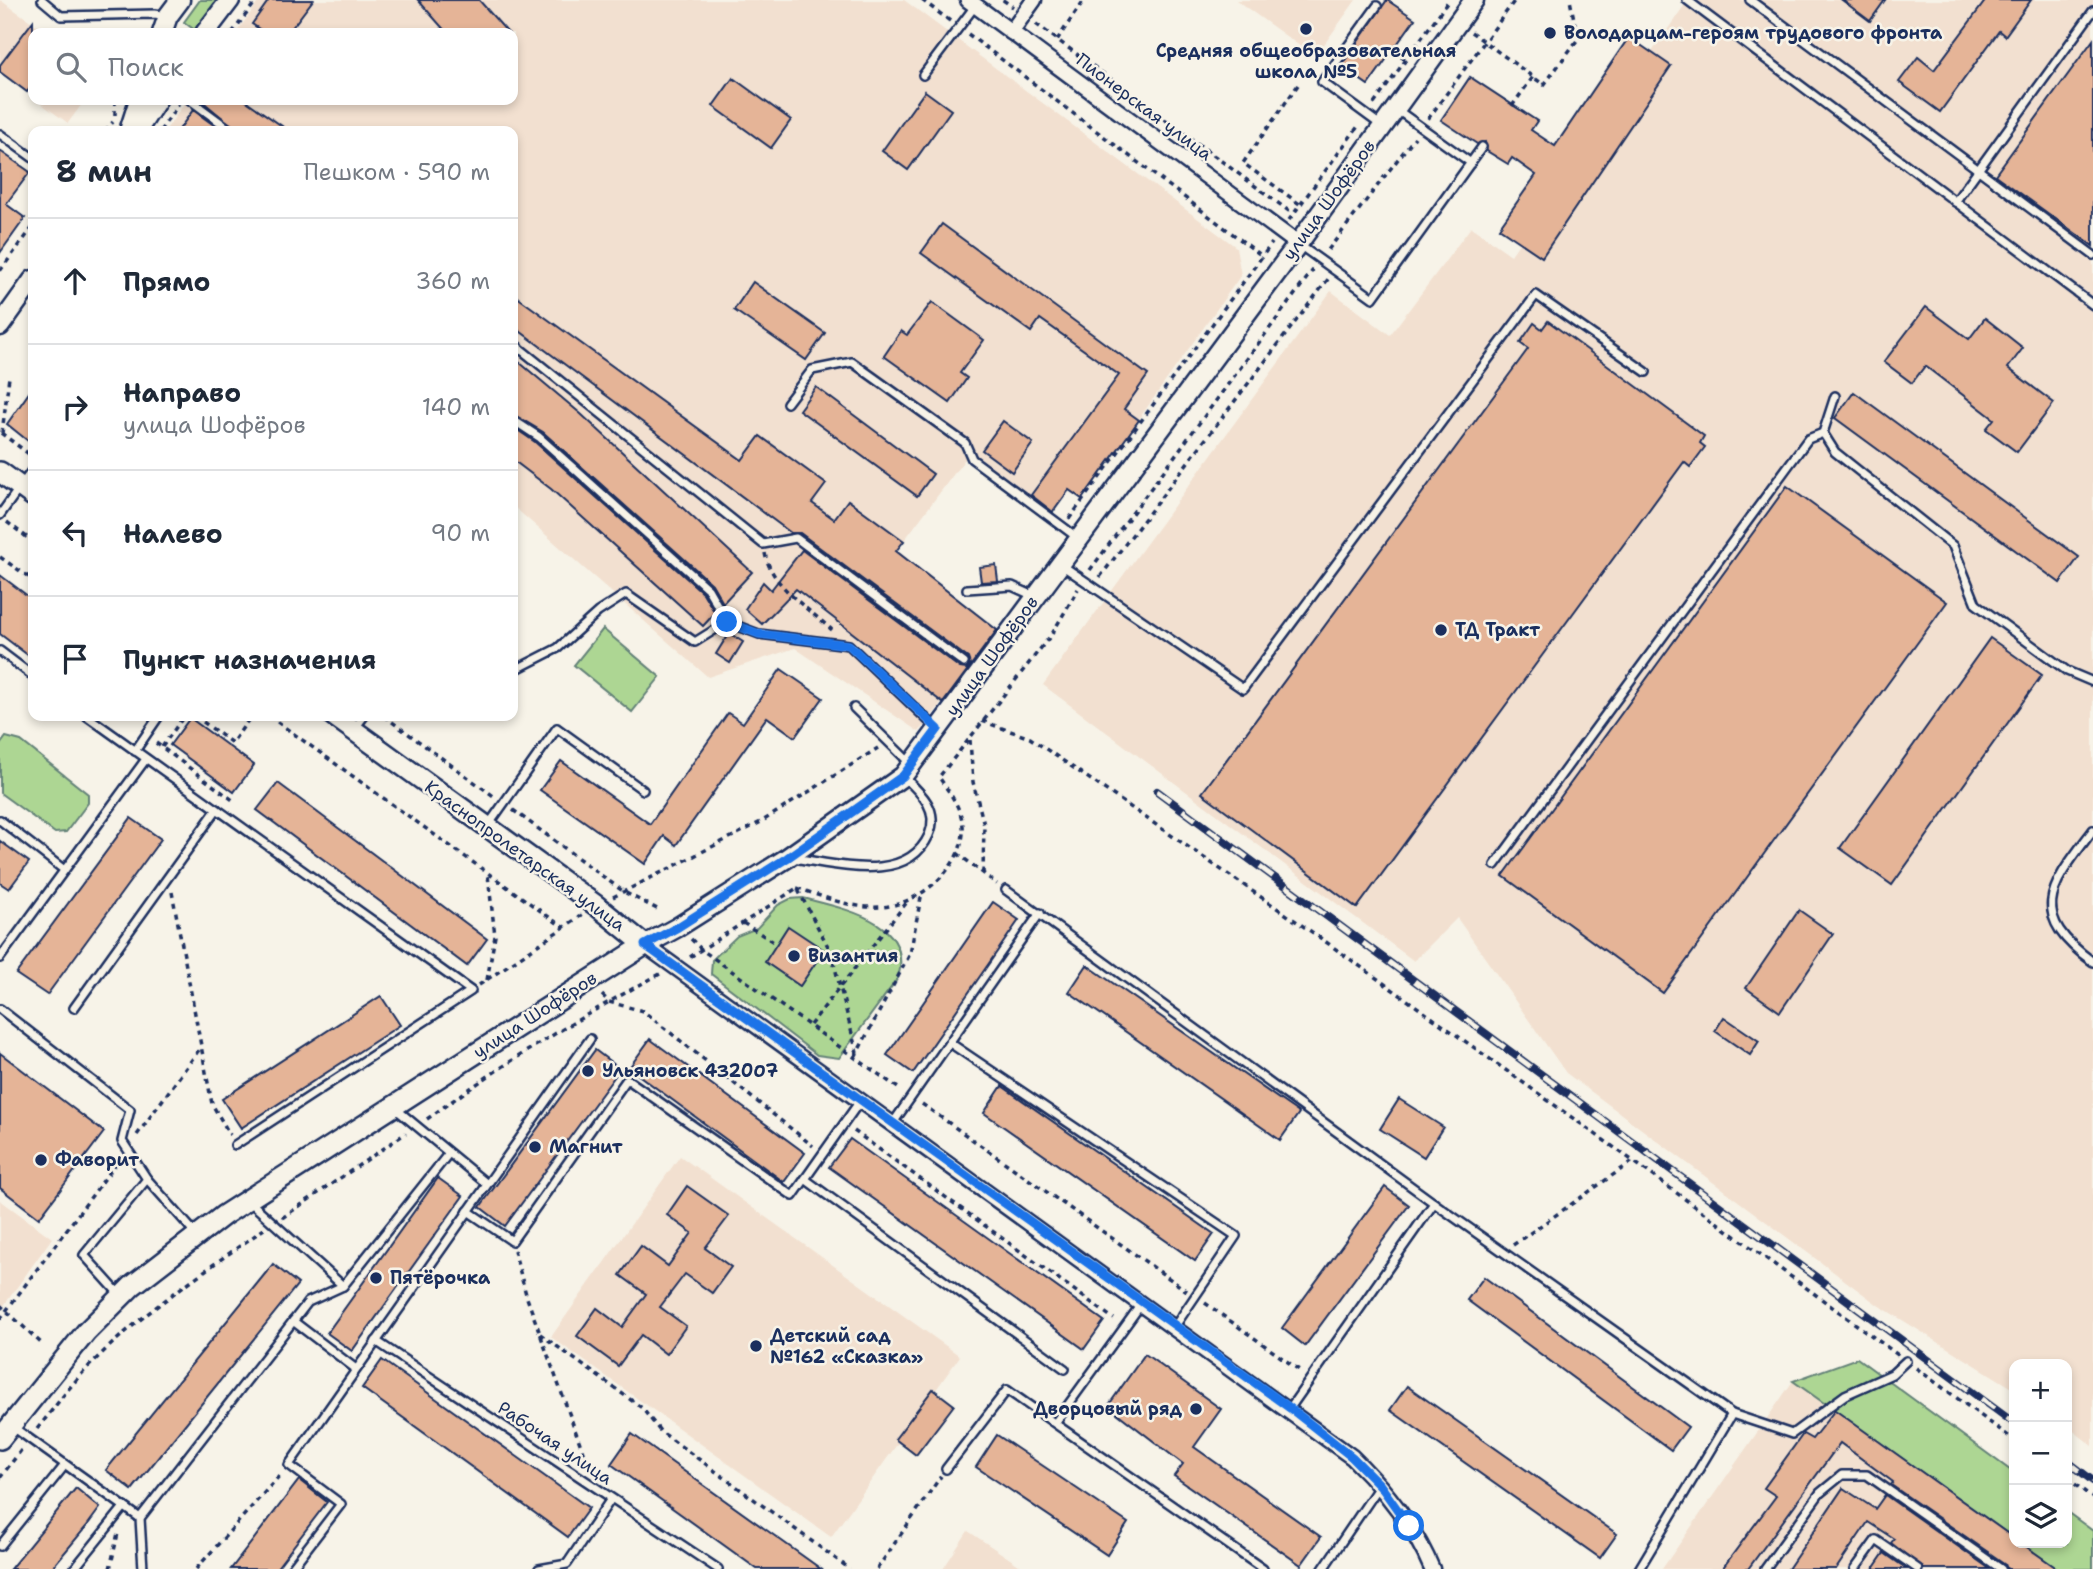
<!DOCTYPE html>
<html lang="ru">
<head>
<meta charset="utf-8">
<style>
	:root { --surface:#fff; --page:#f6f6f7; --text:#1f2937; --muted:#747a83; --line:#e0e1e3 }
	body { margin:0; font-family:"Shantell Sans",sans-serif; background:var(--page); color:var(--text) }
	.controls { position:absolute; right:21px; bottom:21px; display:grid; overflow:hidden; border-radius:14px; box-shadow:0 4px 10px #0003 }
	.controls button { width:63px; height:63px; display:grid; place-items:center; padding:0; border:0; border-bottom:2px solid var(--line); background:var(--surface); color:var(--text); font:35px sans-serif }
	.stop { position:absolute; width:21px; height:21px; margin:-16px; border:5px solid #1a73e8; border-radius:50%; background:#fff }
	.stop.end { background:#1a73e8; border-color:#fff; box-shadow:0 2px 7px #0008 }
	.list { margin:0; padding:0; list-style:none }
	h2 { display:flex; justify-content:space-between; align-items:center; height:91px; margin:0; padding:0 28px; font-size:30px }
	h2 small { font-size:23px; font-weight:400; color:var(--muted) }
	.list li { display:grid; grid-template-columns:46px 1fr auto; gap:21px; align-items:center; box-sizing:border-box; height:126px; padding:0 28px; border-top:2px solid var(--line) }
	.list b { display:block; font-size:26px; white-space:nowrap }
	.list p { margin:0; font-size:23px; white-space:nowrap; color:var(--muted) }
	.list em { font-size:23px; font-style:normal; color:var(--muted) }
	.icon { flex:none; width:38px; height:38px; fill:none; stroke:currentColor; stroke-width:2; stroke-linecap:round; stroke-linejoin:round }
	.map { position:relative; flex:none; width:2093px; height:1569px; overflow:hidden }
	.search { position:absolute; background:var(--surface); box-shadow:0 4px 10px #0003; left:28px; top:28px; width:490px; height:77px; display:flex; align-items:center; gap:18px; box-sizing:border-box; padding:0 24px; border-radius:14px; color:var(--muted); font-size:26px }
	.panel { position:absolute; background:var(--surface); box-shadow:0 4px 10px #0003; left:28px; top:126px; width:490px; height:595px; border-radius:14px }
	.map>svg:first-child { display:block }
	.built { fill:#f2e0d0 }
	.green { fill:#add693; stroke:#648278; stroke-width:2 }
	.building { fill:#e5b497; stroke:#1b2f5e; stroke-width:2 }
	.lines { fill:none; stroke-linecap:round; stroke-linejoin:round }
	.service-casing { stroke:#1b2f5e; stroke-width:12 }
	.minor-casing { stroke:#1b2f5e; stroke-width:19 }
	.tertiary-casing { stroke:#1b2f5e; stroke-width:23 }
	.secondary-casing { stroke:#1b2f5e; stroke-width:24 }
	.path { stroke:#1b2f5e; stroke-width:3.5; stroke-dasharray:5 5; stroke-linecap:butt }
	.service { stroke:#f7f3e8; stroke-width:7 }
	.minor { stroke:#f7f3e8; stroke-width:14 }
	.tertiary { stroke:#f7f3e8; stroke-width:18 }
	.secondary { stroke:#f7f3e8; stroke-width:19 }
	.rail-casing { stroke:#1b2f5e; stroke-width:8 }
	.rail { stroke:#f7f3e8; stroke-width:5; stroke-dasharray:16; stroke-linecap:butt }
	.route { stroke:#1a73e8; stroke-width:9 }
	.poi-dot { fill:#1b2f5e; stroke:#f7f3e8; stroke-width:2.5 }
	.labels { text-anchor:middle; stroke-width:5; stroke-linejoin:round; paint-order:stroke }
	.poi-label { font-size:18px; font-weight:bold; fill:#1b2f5e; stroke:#f7f3e8; text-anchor:start }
	.street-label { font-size:18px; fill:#1b2f5e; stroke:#f7f3e8 }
</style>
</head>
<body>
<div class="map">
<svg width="2093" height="1569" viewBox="0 0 2093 1569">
	<rect width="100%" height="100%" fill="#f7f3e8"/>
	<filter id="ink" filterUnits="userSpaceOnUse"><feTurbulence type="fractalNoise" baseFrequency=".0143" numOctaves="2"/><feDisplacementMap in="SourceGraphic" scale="14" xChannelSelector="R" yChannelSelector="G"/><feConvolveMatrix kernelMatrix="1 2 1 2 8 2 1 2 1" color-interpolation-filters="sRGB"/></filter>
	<g filter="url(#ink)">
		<g class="built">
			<path d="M0,0L48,33H33V97L0,72Z"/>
			<path d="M260,0H904L1236,247L1241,275L1082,499L1069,490L1053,512L971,451L897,550L998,631L919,732L795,648L708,677L513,506V131H165L187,100H513V33H236Z"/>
			<path d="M1236,0H1356L1315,57Z"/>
			<path d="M1688,0H2093V1446L2067,1426V1364H2014V1389L1878,1305L1566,1073L1457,918L1414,961L1043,685L1331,291L1390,335L1471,227L1511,255Z"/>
			<path d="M36,100H85L68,123Z"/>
			<path d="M680,1156L960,1356L831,1537L551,1337Z"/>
			<path d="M0,1200L52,1238L0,1311Z"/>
			<path d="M1793,1381L2014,1538V1543H2021L2058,1569H1662Z"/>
			<path d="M968,1531L1025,1569H943Z"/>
		</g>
		<g class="green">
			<path d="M200,0H219L196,31L184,22Z"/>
			<path d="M603,629L660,677L632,712L574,665Z"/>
			<path d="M6,737L21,741L88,794V803L66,832L55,833L0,793V745Z"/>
			<path d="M803,898C845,909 914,921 898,978L839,1058L817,1055L711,974L712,960L737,936L757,928L778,905L790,899Z"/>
			<path d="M1857,1358L2014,1473V1538L1793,1381Z"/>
			<path d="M2067,1512L2093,1531V1569H2058L2021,1543H2067Z"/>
		</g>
		<g class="building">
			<path d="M269,0H313L288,33H265L252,24Z"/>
			<path d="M418,0H479L508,33H447Z"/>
			<path d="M1387,0L1415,19L1368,85L1341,66Z"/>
			<path d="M1842,0H1885L1870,21Z"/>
			<path d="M1986,0H2031L2005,36L1999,31L1940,112L1899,82L1918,57L1934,70Z"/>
			<path d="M33,21V84L27,92L0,72V65Z"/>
			<path d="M1629,37L1671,66L1542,257L1499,228L1536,175L1512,158L1508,164L1487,151L1485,142L1477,144L1441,120L1470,77L1537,121L1531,130L1555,146Z"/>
			<path d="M2093,40V246L1995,175Z"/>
			<path d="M733,78L791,120L771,148L713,106Z"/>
			<path d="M925,91L951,110L908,170L882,151Z"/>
			<path d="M201,100H245L289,131H238Z"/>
			<path d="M193,110L222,131H178Z"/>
			<path d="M0,151L30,172L6,204L25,218L0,253Z"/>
			<path d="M942,224L1148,375L1124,409L1139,420L1082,499L1069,490L1053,512L1031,495L1119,375L1040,319L1031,332L921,253Z"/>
			<path d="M753,282L825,333L806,360L734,310Z"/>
			<path d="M513,294L742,460L760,436L826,484L812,503L834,519L848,500L904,541L896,551L997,630L943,703L796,589L762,624L745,609L763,582L771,590L802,550L960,668L966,669L970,664L968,658L800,533H791L513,326Z"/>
			<path d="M932,302L984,340L960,373L967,378L950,403L884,356L901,331L907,335Z"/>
			<path d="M1926,307L1969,339L1985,318L2023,348L2008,368L2054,403L2017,452L1986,429L1994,419L1925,366L1912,383L1884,362Z"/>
			<path d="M1548,321L1704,436L1700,443L1705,447L1690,467L1684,462L1357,908L1202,793L1528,349L1520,343L1534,323L1542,329Z"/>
			<path d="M513,357L581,414L752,572L723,603L712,584L543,432L513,414Z"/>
			<path d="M33,387V445L7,424Z"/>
			<path d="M816,387L933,474L917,496L799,410Z"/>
			<path d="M1854,392L2079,557L2060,583L1835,418Z"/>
			<path d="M1003,421L1033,443L1012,472L982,450Z"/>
			<path d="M513,427L535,442L703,593L715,613L703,626L551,489L513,460Z"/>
			<path d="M1787,486L1947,602L1663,993L1503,876Z"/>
			<path d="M996,565L998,581L981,582L979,567Z"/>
			<path d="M0,575L33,600V659L0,634Z"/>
			<path d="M729,633L743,642L730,663L716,654Z"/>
			<path d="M1990,638L2042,675L1892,885L1840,848Z"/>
			<path d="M781,669L823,698L795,737L767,717L676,845L664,836L645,864L540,790L561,761L650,824L728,713L743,723Z"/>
			<path d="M190,718L254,765L234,792L170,745Z"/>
			<path d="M278,783L487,939L467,966L257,810Z"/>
			<path d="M131,818L161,839L47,995L16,974Z"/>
			<path d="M0,841L29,862L9,889L0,883Z"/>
			<path d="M993,902L1019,920L913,1073L887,1055Z"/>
			<path d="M1799,910L1833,934L1780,1012L1746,988Z"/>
			<path d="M788,926L824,950L800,986L765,962Z"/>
			<path d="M1087,965L1299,1113L1280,1140L1069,992Z"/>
			<path d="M381,996L400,1025L241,1128L222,1099Z"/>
			<path d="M1724,1017L1759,1041L1750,1055L1715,1031Z"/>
			<path d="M650,1039L805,1153L784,1182L629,1068Z"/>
			<path d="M595,1050L620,1069L505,1226L480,1207Z"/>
			<path d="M0,1053L104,1132L39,1218L0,1188Z"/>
			<path d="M1002,1086L1214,1234L1195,1261L984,1113Z"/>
			<path d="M1399,1099L1443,1127L1424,1157L1380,1129Z"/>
			<path d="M850,1139L1104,1321L1084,1349L829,1167Z"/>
			<path d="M438,1178L463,1196L352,1351L327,1333Z"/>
			<path d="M687,1186L729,1216L705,1248L731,1267L712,1293L685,1274L660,1307L686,1326L666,1354L641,1335L618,1366L577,1336L597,1308L622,1327L646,1294L620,1275L641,1246L668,1266L692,1233L667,1215Z"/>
			<path d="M1385,1187L1409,1205L1305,1346L1282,1328Z"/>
			<path d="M273,1264L298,1284L132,1490L106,1470Z"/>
			<path d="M1484,1277L1688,1427L1671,1450L1467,1300Z"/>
			<path d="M1145,1354L1221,1409L1194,1447L1321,1537L1301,1565L1174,1476L1183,1464L1108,1406Z"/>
			<path d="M382,1360L589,1508L568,1537L362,1388Z"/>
			<path d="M1407,1386L1617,1534L1600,1558L1390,1410Z"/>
			<path d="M933,1389L954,1405L916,1455L895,1439Z"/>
			<path d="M1835,1410L2014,1538V1543H2021L2058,1569H2007L2005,1564L1891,1485L1893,1482L1840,1443L1748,1569H1722L1776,1496L1764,1488L1803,1434L1812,1439Z"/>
			<path d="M632,1434L821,1569H757L611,1464Z"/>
			<path d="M997,1435L1128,1523L1107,1555L976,1467Z"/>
			<path d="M299,1480L327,1502L276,1569H231Z"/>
			<path d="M76,1488L100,1508L86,1527L51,1569H10Z"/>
			<path d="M1843,1488L1875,1509L1885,1495L1990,1569H1924L1891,1543L1894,1539L1868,1522L1836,1569H1788Z"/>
			<path d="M1884,1553L1907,1569H1873Z"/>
		</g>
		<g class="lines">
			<defs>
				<g id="service">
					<path d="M42,0L61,16L155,14L167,16"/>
					<path d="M1687,0L2093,305"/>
					<path d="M1750,0L2093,255"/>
					<path d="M1377,6L1322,82L1382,126"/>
					<path d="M923,75L975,6"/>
					<path d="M190,100L232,131"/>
					<path d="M1396,109L1471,163"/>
					<path d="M0,134L33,158"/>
					<path d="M1955,202L2093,11"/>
					<path d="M1298,244L1373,298L1482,147"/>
					<path d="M513,343L763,544L796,538L964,663"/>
					<path d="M787,403L812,370L852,362L965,443L972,459L1078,538"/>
					<path d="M513,420L539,437L708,589L727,622L759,634L849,645L936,728"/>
					<path d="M1823,433L1835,396"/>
					<path d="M0,515L33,469"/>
					<path d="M1060,564L1243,689L1536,295L1646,372"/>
					<path d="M967,589L1012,586L1034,596"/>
					<path d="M0,651L33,676"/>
					<path d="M513,671L558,648L598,612L626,594L695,642L727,622"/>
					<path d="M854,708L911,764"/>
					<path d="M87,716L471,991L235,1145"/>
					<path d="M354,729L364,716"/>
					<path d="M135,751L159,716"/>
					<path d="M0,820L63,869"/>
					<path d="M487,827L557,728L643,790"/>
					<path d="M2093,830C2052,885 2025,913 2093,962"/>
					<path d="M792,858C834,863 906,886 929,835C940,809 920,792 903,776"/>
					<path d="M1495,865L1808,439L1823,433L1835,452L1953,546L1976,604L2067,671L2093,682"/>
					<path d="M1006,890L1434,1203L1732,1414L1792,1434L1845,1395L1892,1374L1906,1361"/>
					<path d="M0,958L146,759"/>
					<path d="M74,1008L217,809"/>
					<path d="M0,1009L130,1110L122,1141L147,1179"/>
					<path d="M950,1043L1236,1236L1175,1326"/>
					<path d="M396,1109L487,1184"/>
					<path d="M893,1123L1040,913"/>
					<path d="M805,1179L1065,1369"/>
					<path d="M248,1200L343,1286"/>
					<path d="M468,1211L512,1241L627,1079L793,1196L860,1101"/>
					<path d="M120,1295L84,1255L147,1179L196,1234"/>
					<path d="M293,1321L356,1369"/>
					<path d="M376,1341L718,1569"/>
					<path d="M1290,1408L1434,1203"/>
					<path d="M1055,1423L1142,1303"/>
					<path d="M13,1427L140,1518"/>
					<path d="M946,1469L1007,1390L1263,1569"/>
					<path d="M0,1546L65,1465"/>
					<path d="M74,1569L124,1507"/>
					<path d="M143,1569L140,1518L308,1302L343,1286L449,1153"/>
					<path d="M291,1569L341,1504L289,1465L590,1039"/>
					<path d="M539,1569L567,1564L611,1499"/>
					<path d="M1323,1569L1380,1485"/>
					<path d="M1639,1569L1732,1414"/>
					<path d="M1765,1569L1820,1493L1842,1475H1867L2001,1569"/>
					<path d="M1855,1569L1876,1540L1918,1569"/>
				</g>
				<g id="minor">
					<path d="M968,0L1298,244"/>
					<path d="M1011,32L1034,0"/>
					<path d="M645,945L1352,1457C1385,1489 1414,1526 1432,1569"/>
				</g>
				<g id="tertiary">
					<path d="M162,33L168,16L180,0"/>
					<path d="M205,33L230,0"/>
					<path d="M129,131L139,100"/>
					<path d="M137,131L157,100"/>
					<path d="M0,326L33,280"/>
					<path d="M645,945L678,927L787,858L903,776L1298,244L1474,0"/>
				</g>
				<g id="secondary">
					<path d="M0,472L33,496"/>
					<path d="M0,1439L86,1332L132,1286L224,1215L645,945L597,906L334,716"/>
				</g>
			</defs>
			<use href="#service" class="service-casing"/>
			<use href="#minor" class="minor-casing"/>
			<use href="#tertiary" class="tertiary-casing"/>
			<use href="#secondary" class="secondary-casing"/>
			<g class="path">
				<path d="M922,0L950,21"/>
				<path d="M1003,0L1013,7"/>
				<path d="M1036,24L1293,214"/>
				<path d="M1471,32L1544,85L1578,39L1570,0"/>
				<path d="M232,33L257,0"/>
				<path d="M968,34L1262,256"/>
				<path d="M1057,40L1084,0"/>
				<path d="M1392,52L1405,59"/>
				<path d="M1298,85L1243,163L1301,205"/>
				<path d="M1374,104L1449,0"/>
				<path d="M1512,106L1533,77"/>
				<path d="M115,115V100"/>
				<path d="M1428,119L1515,0"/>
				<path d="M105,131L113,122"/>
				<path d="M160,131L179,104"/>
				<path d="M1289,220L1359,125"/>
				<path d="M1328,250L1415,137"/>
				<path d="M0,271L33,227"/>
				<path d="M1,433L33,457"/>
				<path d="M2,433L9,377"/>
				<path d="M1069,519L1272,243"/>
				<path d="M7,522L33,542"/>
				<path d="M765,553C771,586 808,608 832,630"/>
				<path d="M0,557L33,580"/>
				<path d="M1090,570L1313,270"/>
				<path d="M1100,577L1329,278"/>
				<path d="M195,716L232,743L251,716"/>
				<path d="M269,716L563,927"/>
				<path d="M384,716L495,797"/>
				<path d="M982,721L1030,738L1319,937L1633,1161"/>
				<path d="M970,740L973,782L984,825L983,873"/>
				<path d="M156,743L234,801"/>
				<path d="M162,747L184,716"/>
				<path d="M513,810L624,892L659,910"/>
				<path d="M957,853L997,884"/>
				<path d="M797,888C824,897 852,909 881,907C919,905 966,866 963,826C961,807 949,792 939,777L1052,634L1078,589"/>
				<path d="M798,890L831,952L857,1053"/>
				<path d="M172,892L212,1104L230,1135"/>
				<path d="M613,897L761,822L878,748"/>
				<path d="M743,923L777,944"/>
				<path d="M691,939L702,950L901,1090"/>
				<path d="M690,957L797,888"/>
				<path d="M487,980L495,936L488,875"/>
				<path d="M479,985L582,915"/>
				<path d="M602,995L609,1002L643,1011L813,1146"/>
				<path d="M810,1025L907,902"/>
				<path d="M855,1057L910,954L922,892"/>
				<path d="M922,1104L1187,1291"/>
				<path d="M427,1119C501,1065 579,1017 660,974"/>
				<path d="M854,1131L1114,1319"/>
				<path d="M137,1135L201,1047"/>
				<path d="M282,1218L406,1133"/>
				<path d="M1513,1245L1633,1161L1898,1355"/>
				<path d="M514,1250L527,1298L589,1468"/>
				<path d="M1205,1303L1302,1372"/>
				<path d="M0,1305L41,1343"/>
				<path d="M0,1319L120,1158"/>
				<path d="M540,1334L642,1408L660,1431L850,1569"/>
				<path d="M1916,1368L2014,1440"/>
				<path d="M37,1429C51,1412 64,1394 78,1378C127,1323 203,1272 264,1229"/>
				<path d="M0,1478L22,1449"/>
				<path d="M2067,1478L2093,1498"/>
				<path d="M110,1569L118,1533"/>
				<path d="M196,1569L281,1474"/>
				<path d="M877,1569L941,1476"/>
			</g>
			<use href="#service" class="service"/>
			<use href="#minor" class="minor"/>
			<use href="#tertiary" class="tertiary"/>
			<use href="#secondary" class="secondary"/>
			<defs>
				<g id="rail">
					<path d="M1157,791L2014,1423"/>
					<path d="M2067,1461L2093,1481"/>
				</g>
			</defs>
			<use href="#rail" class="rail-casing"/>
			<use href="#rail" class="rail"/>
		</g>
	</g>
	<g class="lines" filter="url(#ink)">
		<path class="route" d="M727,622L759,634L849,645L938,729L903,776L787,858L678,927L645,945L1290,1408L1352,1457L1380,1485L1409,1526"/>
	</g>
	<g class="poi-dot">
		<circle cx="1306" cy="29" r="7"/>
		<circle cx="1550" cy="33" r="7"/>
		<circle cx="1441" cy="630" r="7"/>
		<circle cx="794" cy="956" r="7"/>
		<circle cx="588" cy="1071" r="7"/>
		<circle cx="535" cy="1147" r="7"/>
		<circle cx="41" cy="1160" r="7"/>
		<circle cx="376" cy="1278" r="7"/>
		<circle cx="756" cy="1346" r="7"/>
		<circle cx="1196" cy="1409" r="7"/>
	</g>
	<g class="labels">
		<g class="poi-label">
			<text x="1564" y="39">Володарцам-героям трудового фронта</text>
			<text x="1306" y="57" text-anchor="middle">Средняя общеобразовательная<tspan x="1306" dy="21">школа №5</tspan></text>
			<text x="1455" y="636">ТД Тракт</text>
			<text x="808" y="962">Византия</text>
			<text x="602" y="1077">Ульяновск 432007</text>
			<text x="549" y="1153">Магнит</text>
			<text x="55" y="1166">Фаворит</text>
			<text x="390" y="1284">Пятёрочка</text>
			<text x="770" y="1342">Детский сад<tspan x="770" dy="21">№162 «Сказка»</tspan></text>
			<text x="1182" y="1415" text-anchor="end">Дворцовый ряд</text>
		</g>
		<g class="street-label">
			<text transform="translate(1144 107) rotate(37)" y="6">Пионерская улица</text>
			<text transform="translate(1329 200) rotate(-54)" y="6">улица Шофёров</text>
			<text transform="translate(992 656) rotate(-54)" y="6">улица Шофёров</text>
			<text transform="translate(525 856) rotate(36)" y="6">Краснопролетарская улица</text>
			<text transform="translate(535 1015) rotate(-33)" y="6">улица Шофёров</text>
			<text transform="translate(555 1443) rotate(34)" y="6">Рабочая улица</text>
		</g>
	</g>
</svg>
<div class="controls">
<button>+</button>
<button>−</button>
<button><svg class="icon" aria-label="layers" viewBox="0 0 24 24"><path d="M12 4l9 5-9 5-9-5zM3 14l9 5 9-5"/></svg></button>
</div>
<div class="stop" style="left:1409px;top:1526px"></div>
<div class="stop end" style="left:727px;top:622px"></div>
<div class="search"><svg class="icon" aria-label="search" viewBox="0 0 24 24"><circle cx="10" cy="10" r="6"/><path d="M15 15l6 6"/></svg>Поиск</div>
<section class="panel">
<h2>8 мин<small>Пешком · 590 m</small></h2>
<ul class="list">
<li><svg class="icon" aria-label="ahead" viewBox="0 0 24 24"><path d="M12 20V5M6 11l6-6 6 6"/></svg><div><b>Прямо</b></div><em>360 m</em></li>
<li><svg class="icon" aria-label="right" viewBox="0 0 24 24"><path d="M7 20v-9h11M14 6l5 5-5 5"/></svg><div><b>Направо</b><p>улица Шофёров</p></div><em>140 m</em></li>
<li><svg class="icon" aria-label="left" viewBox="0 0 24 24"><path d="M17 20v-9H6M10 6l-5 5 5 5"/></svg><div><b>Налево</b></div><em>90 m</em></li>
<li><svg class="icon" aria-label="arrive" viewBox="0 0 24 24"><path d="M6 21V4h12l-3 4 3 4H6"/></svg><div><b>Пункт назначения</b></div></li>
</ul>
</section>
</div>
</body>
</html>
